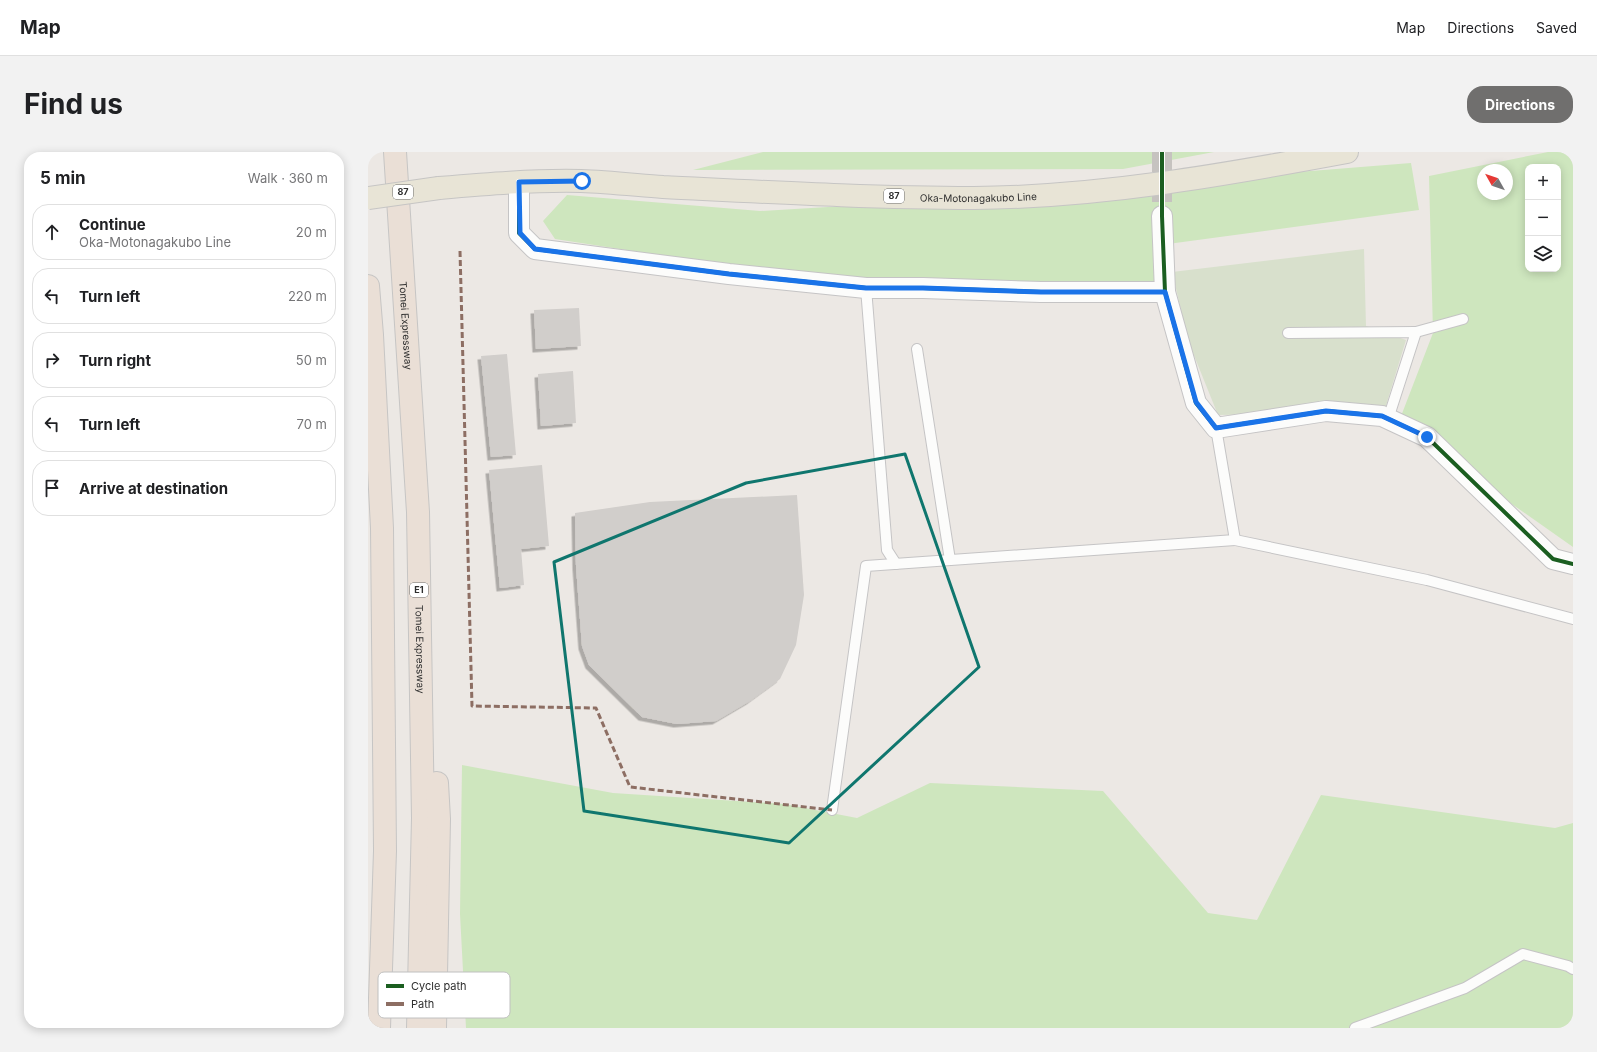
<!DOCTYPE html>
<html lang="en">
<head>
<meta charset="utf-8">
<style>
	:root { --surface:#fff; --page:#f2f2f2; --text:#202124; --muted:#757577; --line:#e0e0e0; --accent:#706f6e }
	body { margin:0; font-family:Inter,sans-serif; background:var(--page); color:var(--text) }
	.controls { position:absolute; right:12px; top:12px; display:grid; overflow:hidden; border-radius:8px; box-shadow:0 2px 10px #0003 }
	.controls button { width:36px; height:36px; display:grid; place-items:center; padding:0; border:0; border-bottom:1px solid var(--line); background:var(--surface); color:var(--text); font:20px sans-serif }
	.compass { position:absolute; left:1109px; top:12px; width:36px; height:36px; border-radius:50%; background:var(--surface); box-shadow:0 2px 10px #0003; rotate:310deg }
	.stop { position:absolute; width:12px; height:12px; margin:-9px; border:3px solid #1a73e8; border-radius:50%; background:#fff }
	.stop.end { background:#1a73e8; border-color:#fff; box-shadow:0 1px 4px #0008 }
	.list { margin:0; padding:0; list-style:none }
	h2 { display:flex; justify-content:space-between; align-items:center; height:52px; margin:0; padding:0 16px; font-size:17px }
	h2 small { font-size:13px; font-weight:400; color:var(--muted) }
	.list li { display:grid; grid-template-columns:26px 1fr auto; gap:12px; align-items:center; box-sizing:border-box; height:56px; margin:0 8px 8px; padding:0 8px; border:1px solid var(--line); border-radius:16px }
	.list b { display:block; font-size:15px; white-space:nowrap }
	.list p { margin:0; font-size:13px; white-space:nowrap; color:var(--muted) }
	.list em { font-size:13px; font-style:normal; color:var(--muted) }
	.icon { flex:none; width:22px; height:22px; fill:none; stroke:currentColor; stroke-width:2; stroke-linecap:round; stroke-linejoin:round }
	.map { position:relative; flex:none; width:1205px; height:876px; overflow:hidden; border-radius:16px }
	header { display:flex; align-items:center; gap:24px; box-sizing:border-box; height:56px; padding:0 20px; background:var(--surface); border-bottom:1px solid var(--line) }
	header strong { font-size:19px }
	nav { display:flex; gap:22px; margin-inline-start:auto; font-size:14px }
	.intro { display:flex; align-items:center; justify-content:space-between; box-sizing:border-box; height:96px; padding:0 24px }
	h1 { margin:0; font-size:28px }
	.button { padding:10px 18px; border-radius:16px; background:var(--accent); color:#fff; font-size:14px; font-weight:700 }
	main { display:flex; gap:24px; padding:0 24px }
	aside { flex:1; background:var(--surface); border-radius:16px; box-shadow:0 2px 10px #0003 }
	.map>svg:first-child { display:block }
	.green { fill:#cee6be; fill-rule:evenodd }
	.cemetery { fill:#d8e0cc }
	.building { fill:#d1cecb; filter:url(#shadow) }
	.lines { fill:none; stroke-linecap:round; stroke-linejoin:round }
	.street-tunnel { stroke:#c6c3c0; stroke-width:20; stroke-dasharray:20 10; stroke-linecap:butt }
	.lane-casing { stroke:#c5c4c5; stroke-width:12 }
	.street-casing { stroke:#c5c4c5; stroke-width:22 }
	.primary-casing { stroke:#c6c5c4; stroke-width:24 }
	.highway-casing { stroke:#c6c5c4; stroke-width:24 }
	.lane { stroke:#fcfcfb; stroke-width:10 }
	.street { stroke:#fcfcfb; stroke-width:20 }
	.primary { stroke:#e8e4d6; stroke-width:22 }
	.highway { stroke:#eadfd6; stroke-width:22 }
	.primary-bridge-casing { stroke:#c6c5c4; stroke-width:24; stroke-linecap:butt }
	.primary-bridge { stroke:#e8e4d6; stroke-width:22 }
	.quiet { stroke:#8d6e63; stroke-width:3; stroke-dasharray:6 3; stroke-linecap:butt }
	.cycleway-casing { stroke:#fff; stroke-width:6 }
	.cycleway { stroke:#1b5e20; stroke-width:4 }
	.route { stroke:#1a73e8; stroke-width:5 }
	.marked { fill:none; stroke:#0f766e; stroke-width:3; stroke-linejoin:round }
	.labels { text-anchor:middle; stroke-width:3; stroke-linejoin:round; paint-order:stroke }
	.shield { fill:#fff; stroke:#6d6d6d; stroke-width:1 }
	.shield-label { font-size:9px; font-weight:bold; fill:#2e2e2e }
	.street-label { font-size:10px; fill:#2e2e2e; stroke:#fff }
	.key { fill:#fff; stroke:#c0c0c0; stroke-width:1 }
	.key-label { font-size:11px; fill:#2e2e2e }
</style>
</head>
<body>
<header>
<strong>Map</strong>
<nav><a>Map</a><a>Directions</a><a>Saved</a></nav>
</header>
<div class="intro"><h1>Find us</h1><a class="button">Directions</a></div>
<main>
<aside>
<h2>5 min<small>Walk · 360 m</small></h2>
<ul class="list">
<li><svg class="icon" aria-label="ahead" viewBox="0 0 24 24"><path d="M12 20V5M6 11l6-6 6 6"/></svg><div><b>Continue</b><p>Oka-Motonagakubo Line</p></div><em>20 m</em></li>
<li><svg class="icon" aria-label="left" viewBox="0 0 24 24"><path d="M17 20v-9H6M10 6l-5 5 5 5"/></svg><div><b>Turn left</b></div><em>220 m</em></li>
<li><svg class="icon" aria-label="right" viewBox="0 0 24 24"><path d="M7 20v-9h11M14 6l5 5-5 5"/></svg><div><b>Turn right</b></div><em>50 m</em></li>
<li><svg class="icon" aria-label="left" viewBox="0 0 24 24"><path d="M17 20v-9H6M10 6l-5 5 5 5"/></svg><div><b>Turn left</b></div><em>70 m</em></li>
<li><svg class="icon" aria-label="arrive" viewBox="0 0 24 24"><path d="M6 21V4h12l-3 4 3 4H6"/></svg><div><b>Arrive at destination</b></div></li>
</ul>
</aside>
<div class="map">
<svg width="1205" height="876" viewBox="0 0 1205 876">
	<defs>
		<filter id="shadow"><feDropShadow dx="-3.5" dy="3.5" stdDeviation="0" flood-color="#0004"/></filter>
	</defs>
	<rect width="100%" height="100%" fill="#ece8e4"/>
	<g class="green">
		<path d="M395,0H846L755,17L325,18Z"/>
		<path d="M1180,0H1205V395L1030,272L1065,181L1061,24ZM1160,15H1190V117H1160ZM1115,18H1139V42H1115Z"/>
		<path d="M1043,11L1051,58L785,94L789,133L506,136L187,87L175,69L199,43L392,59L607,46Z"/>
		<path d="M94,613L245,641L416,652L489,666L562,631L735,639L840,761L889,768L953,643L1187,676L1205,671V876H98L92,762Z"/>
	</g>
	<path class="cemetery" d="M996,97L998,174L1038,188L1016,260L850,263L821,191L804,120Z"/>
	<g class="building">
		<path d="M211,156L213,194L168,197L166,158Z"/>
		<path d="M139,202L148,303L123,305L113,204Z"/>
		<path d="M205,219L208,271L173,274L170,222Z"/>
		<path d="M174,313L181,394L153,397L156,433L132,436L121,318Z"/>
		<path d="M429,343L436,443L428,493L412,527L382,549L348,569L309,572L274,565L221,513L214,494L208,414L207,361L282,350Z"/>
	</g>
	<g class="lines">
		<path class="street-tunnel" d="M794,0V64"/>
		<defs>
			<g id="lane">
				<path d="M498,136L519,398L528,412"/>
				<path d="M1048,180L1095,167"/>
				<path d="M920,181L1048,180L1020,267"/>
				<path d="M549,197L582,408"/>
				<path d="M867,388L1059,428L1205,467"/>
				<path d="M464,658L498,414L867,388L848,276"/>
				<path d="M987,876L1097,836L1155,802L1200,814L1205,817"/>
			</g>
			<g id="street">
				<path d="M151,30V81L167,97L361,122L498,136H555L673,140H797"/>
				<path d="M794,64L797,140L828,251L848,276L958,259L1014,264L1059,285L1185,407L1205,412"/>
			</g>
			<g id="primary">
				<path id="s1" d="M71,36C118,32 165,28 213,29C240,30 268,33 295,35C399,40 503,46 606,46C732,45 855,23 979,0"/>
			</g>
			<g id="highway">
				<path id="s2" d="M27,0L50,360L55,666L50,876"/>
				<path d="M0,134L4,183L14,376L17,699L11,876"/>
				<path d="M67,876L71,667L69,631"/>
			</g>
		</defs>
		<use href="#lane" class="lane-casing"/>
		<use href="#street" class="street-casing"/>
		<use href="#primary" class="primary-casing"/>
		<use href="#highway" class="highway-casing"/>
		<use href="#lane" class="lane"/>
		<use href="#street" class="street"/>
		<use href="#primary" class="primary"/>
		<use href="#highway" class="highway"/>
		<defs>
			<path id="primary-bridge" d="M0,46L71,36"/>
		</defs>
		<use href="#primary-bridge" class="primary-bridge-casing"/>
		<use href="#primary-bridge" class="primary-bridge"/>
		<path class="quiet" d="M92,99L104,554L228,556L262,635L464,658"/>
		<defs>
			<g id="cycleway">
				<path d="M794,0V64L797,140L828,251L848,276L958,259L1014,264L1059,285L1185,407L1205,412"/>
				<path d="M151,30V81L167,97L361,122L498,136H555L673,140H797"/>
			</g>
		</defs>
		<use href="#cycleway" class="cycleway-casing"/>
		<use href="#cycleway" class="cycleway"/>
	</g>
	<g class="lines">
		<path class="route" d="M214,29L151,30L152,81L167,97L361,122L498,136H555L673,140H797L828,250L848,276L958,259L1014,264L1059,285"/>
	</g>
	<path class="marked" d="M537,302L611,515L421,691L216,659L186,410L378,331Z"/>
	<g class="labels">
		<g class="shield">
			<rect x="25" y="33" width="20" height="14" rx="3"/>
			<rect x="516" y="37" width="20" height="14" rx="3"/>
			<rect x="42" y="431" width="18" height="14" rx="3"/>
		</g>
		<g class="shield-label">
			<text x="35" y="43">87</text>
			<text x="526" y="47">87</text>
			<text x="51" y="441">E1</text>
		</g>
		<g class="street-label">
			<text dy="4" stroke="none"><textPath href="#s1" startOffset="540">Oka-Motonagakubo Line</textPath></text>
			<text dy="4" stroke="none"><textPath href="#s2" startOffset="174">Tomei Expressway</textPath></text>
			<text dy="4" stroke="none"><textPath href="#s2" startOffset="498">Tomei Expressway</textPath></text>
		</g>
	</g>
	<rect x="10" y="820" width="132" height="46" rx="6" class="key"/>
	<rect x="18" y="832" width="18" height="4" fill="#1b5e20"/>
	<rect x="18" y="850" width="18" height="4" fill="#8d6e63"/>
	<g class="key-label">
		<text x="43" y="838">Cycle path</text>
		<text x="43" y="856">Path</text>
	</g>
</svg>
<div class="controls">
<button>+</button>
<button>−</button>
<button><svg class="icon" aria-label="layers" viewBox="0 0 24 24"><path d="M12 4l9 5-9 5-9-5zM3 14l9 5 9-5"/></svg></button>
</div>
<svg class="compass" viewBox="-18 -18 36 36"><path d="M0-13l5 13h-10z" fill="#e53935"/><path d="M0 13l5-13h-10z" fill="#757577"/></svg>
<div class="stop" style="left:214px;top:29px"></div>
<div class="stop end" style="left:1059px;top:285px"></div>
</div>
</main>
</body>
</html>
